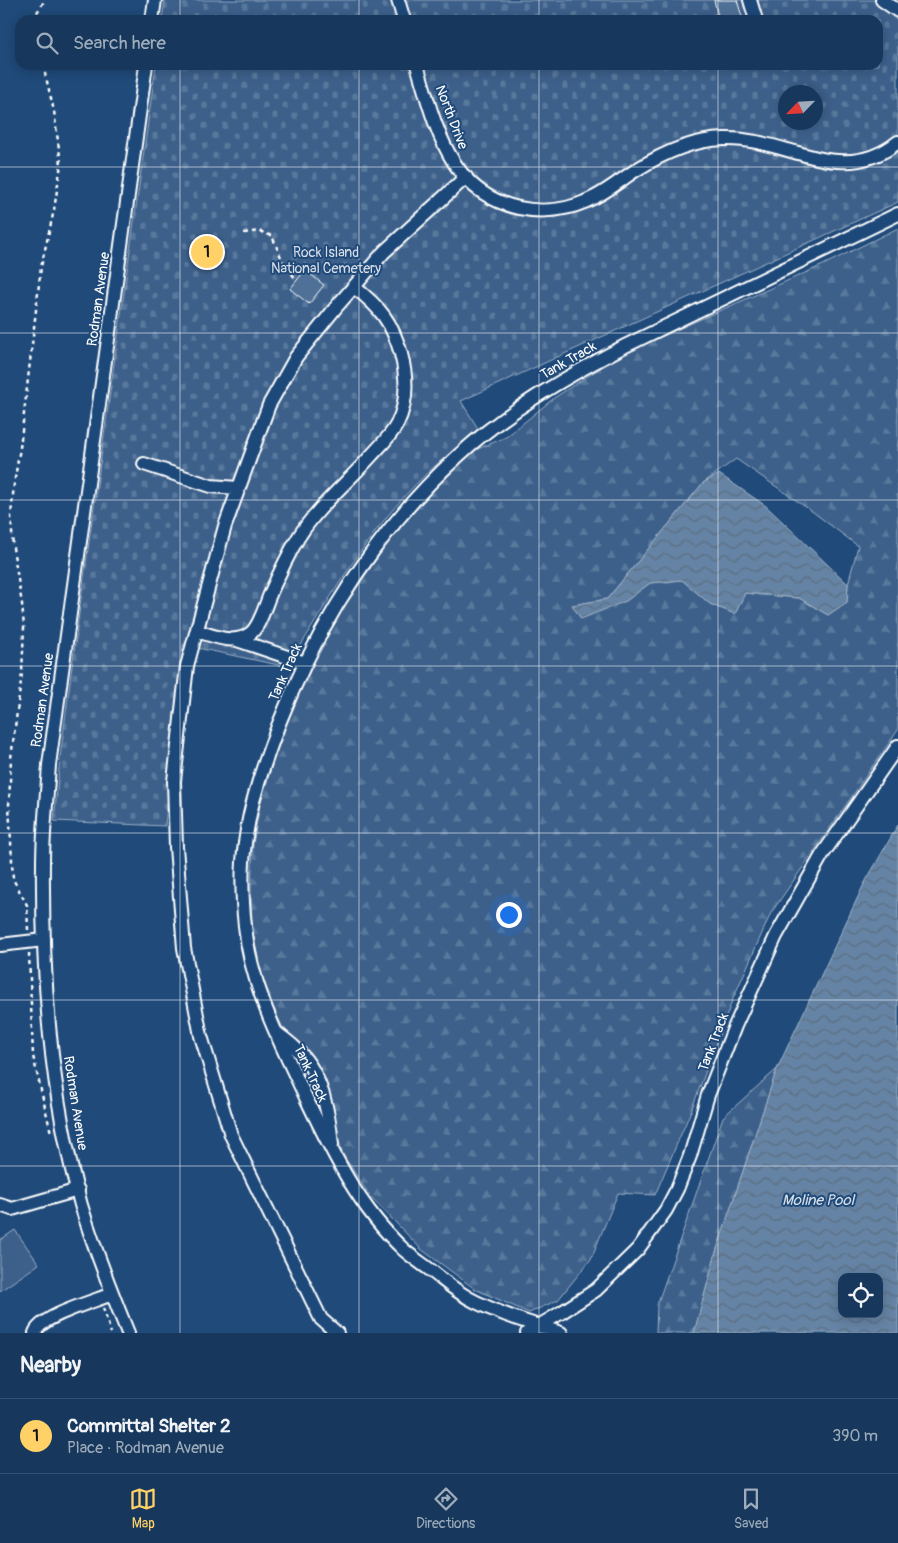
<!DOCTYPE html>
<html lang="en">
<head>
<meta charset="utf-8">
<style>
	:root { --surface:#17385c; --page:#244365; --text:#f1f3f6; --muted:#9eacbb; --line:#365272; --accent:#ffd166 }
	body { margin:0; font-family:Pangolin,sans-serif; background:var(--page); color:var(--text) }
	.controls { position:absolute; right:15px; bottom:15px; display:grid; overflow:hidden; border-radius:10px; box-shadow:0 2px 12px #0003 }
	.controls button { width:45px; height:45px; display:grid; place-items:center; padding:0; border:0; border-bottom:1px solid var(--line); background:var(--surface); color:var(--text); font:25px sans-serif }
	.compass { position:absolute; left:778px; top:85px; width:45px; height:45px; border-radius:50%; background:var(--surface); box-shadow:0 2px 12px #0003; rotate:245deg }
	.you { position:absolute; left:508px; top:914px; width:18px; height:18px; margin:-12px; border:4px solid #fff; border-radius:50%; background:#1a73e8; box-shadow:0 0 0 8px #1a73e833 }
	.badge { display:grid; place-items:center; width:32px; height:32px; border-radius:50%; background:var(--accent); color:#111; font-size:16px; font-weight:700 }
	.pin { position:absolute; translate:-50% -50%; border:2px solid #fff; box-shadow:0 1px 5px #0006 }
	.list { margin:0; padding:0; list-style:none }
	h2 { display:flex; justify-content:space-between; align-items:center; height:65px; margin:0; padding:0 20px; font-size:21px }
	h2 small { font-size:16px; font-weight:400; color:var(--muted) }
	.list li { display:grid; grid-template-columns:32px 1fr auto; gap:15px; align-items:center; box-sizing:border-box; height:75px; padding:0 20px; border-top:1px solid var(--line) }
	.list b { display:block; font-size:19px; white-space:nowrap }
	.list p { margin:0; font-size:16px; white-space:nowrap; color:var(--muted) }
	.list em { font-size:16px; font-style:normal; color:var(--muted) }
	.icon { flex:none; width:28px; height:28px; fill:none; stroke:currentColor; stroke-width:2; stroke-linecap:round; stroke-linejoin:round }
	.map { position:relative; flex:none; width:898px; height:1333px; overflow:hidden }
	.search { position:absolute; background:var(--surface); box-shadow:0 2px 12px #0003; left:15px; right:15px; top:15px; height:55px; display:flex; align-items:center; gap:12px; box-sizing:border-box; padding:0 18px; border-radius:15px; color:var(--muted); font-size:19px }
	.sheet { height:140px; background:var(--surface) }
	nav { display:flex; justify-content:space-around; align-items:center; box-sizing:border-box; height:70px; border-top:1px solid var(--line); background:var(--surface); font-size:14px; color:var(--muted) }
	nav a { display:grid; justify-items:center; gap:2px }
	nav .on { color:var(--accent) }
	.map>svg:first-child { display:block }
	.grass { fill:#3c618b; stroke:#9eb0c5 }
	.forest { fill:url(#forest-firs); stroke:#9eb0c5; fill-rule:evenodd }
	.cemetery { fill:url(#cemetery-stones); stroke:#9eb0c5; fill-rule:evenodd }
	.water { fill:url(#water-waves); stroke:#a3b5c8; fill-rule:evenodd }
	.building { fill:#507197; stroke:#fff }
	.lines { fill:none; stroke-linecap:round; stroke-linejoin:round }
	.minor-casing { stroke:#fff; stroke-width:16 }
	.path { stroke:#fff; stroke-width:2.5; stroke-dasharray:4 4; stroke-linecap:butt }
	.minor { stroke:#1f4a7a; stroke-width:12 }
	.grid { fill:none; stroke:#fff; stroke-width:1; stroke-opacity:0.55 }
	.labels { text-anchor:middle; stroke-width:4; stroke-linejoin:round; paint-order:stroke }
	.street-label { font-size:14px; fill:#fff; stroke:#1f4a7a }
	.park-label { font-size:14px; fill:#d8dfe8; stroke:#1f4a7a }
	.water-label { font-size:15px; font-style:italic; fill:#d8e0e8; stroke:#1f4a7a }
</style>
</head>
<body>
<div class="map">
<svg width="898" height="1333" viewBox="0 0 898 1333">
	<defs>
		<pattern id="forest-firs" width="22" height="20" patternUnits="userSpaceOnUse" patternTransform="scale(1.25)"><rect width="22" height="20" fill="#3c618b"/><path d="M5 1l3.5 6h-7zM16 11l3.5 6h-7z" fill="#59799c"/></pattern>
		<pattern id="cemetery-stones" width="16" height="16" patternUnits="userSpaceOnUse" patternTransform="scale(1.25)"><rect width="16" height="16" fill="#3c618b"/><path d="M2 7V4a2 2 0 0 1 4 0v3zM10 15v-3a2 2 0 0 1 4 0v3z" fill="#59799c"/></pattern>
		<pattern id="water-waves" width="16" height="10" patternUnits="userSpaceOnUse" patternTransform="scale(1.25)"><rect width="16" height="10" fill="#6583a4"/><path d="M0 5q4-4 8 0t8 0" fill="none" stroke="#5b6d81"/></pattern>
	</defs>
	<rect width="100%" height="100%" fill="#1f4a7a"/>
	<filter id="ink" filterUnits="userSpaceOnUse"><feTurbulence type="fractalNoise" baseFrequency=".02" numOctaves="2"/><feDisplacementMap in="SourceGraphic" scale="10" xChannelSelector="R" yChannelSelector="G"/><feConvolveMatrix kernelMatrix="1 2 1 2 8 2 1 2 1" color-interpolation-filters="sRGB"/></filter>
	<g filter="url(#ink)">
		<path class="grass" d="M15,1230L39,1264L0,1291V1240Z"/>
		<g class="forest">
			<path d="M898,228V730L771,913L732,1001L691,1111L655,1195L618,1193L591,1259L558,1300L529,1313L475,1289L421,1249L370,1196L343,1155L337,1135L331,1101L315,1061L282,1026L269,998L259,966L252,926L251,889L253,844L260,804L275,756L298,692L326,632L403,521L473,451L506,437L554,398L622,354L823,265ZM736,459L813,512L858,546L848,584L847,602L828,615L799,598L745,593L735,614L710,604L682,580L650,583L626,601L573,605L607,599L703,483Z"/>
			<path d="M777,1069L716,1252L694,1333H656L657,1305L723,1117Z"/>
		</g>
		<path class="cemetery" d="M165,0H898V202L461,401L479,430C461,444 442,459 426,474C369,529 328,600 288,667L183,645L165,826L54,821L60,758L80,606L156,65H878V20H162ZM786,92H816V122H786Z"/>
		<g class="water">
			<path d="M719,474L766,506L848,584L847,602L828,615L799,598L745,593L735,614L710,604L682,580L650,583L626,601L581,619L572,605L607,599L703,483Z"/>
			<path d="M898,825V1333H694L716,1252L777,1069L864,884ZM842,1277H879V1314H842Z"/>
		</g>
		<g class="building">
			<path d="M714,0H737L743,20H719Z"/>
			<path d="M212,238L221,257L202,266L193,247Z"/>
			<path d="M305,270L324,285L309,304L290,289Z"/>
		</g>
		<g class="lines">
			<defs>
				<g id="minor">
					<path d="M398,0L404,20"/>
					<path d="M750,0L756,20"/>
					<path d="M882,0L898,11"/>
					<path d="M152,20L155,0"/>
					<path d="M417,65C427,98 436,135 455,164C485,211 547,223 595,197C609,190 622,179 636,170C663,153 692,140 724,139C787,137 840,188 898,142"/>
					<path d="M144,464L211,486L238,488"/>
					<path d="M197,631C214,636 235,646 251,633C261,624 265,605 271,592C279,574 288,555 298,538C317,507 347,483 371,456C380,446 391,436 397,424C408,402 407,377 401,354C392,322 380,307 354,287"/>
					<path d="M237,640L305,663"/>
					<path d="M0,945L44,940"/>
					<path d="M277,1033C284,1039 292,1044 298,1051C322,1074 329,1113 332,1145"/>
					<path d="M0,1205L12,1209L78,1190"/>
					<path d="M35,1333C40,1316 95,1301 112,1294"/>
					<path d="M128,1333C111,1291 94,1248 81,1205C50,1094 42,978 43,863C43,830 47,797 49,765L146,65"/>
					<path d="M337,1333L321,1319L231,1135L201,1036L184,948L176,847L174,781L187,666L225,526L269,405L296,357L337,306L384,252L466,177"/>
					<path d="M527,1333L562,1312L596,1290L638,1249L666,1210L677,1189L690,1156L708,1095L735,1026L776,936L822,855L898,746"/>
					<path d="M561,1333C532,1324 503,1315 476,1302C457,1293 446,1282 429,1269C421,1263 412,1257 404,1250C359,1208 333,1154 307,1100C281,1044 251,988 245,926C242,899 241,870 245,843C250,802 264,764 278,726C318,623 376,531 458,456C507,411 564,378 623,347L898,214"/>
				</g>
			</defs>
			<use href="#minor" class="minor-casing"/>
			<g class="path">
				<path d="M34,20L36,14L45,0"/>
				<path d="M244,233L259,231L272,236L283,262L295,278"/>
				<path d="M28,930L27,905L13,879L9,805L11,758L22,673L24,627L22,604L13,548L11,516L14,484L20,448L41,267L54,210L61,164L54,111L43,65"/>
				<path d="M29,953L33,1056L51,1133"/>
				<path d="M103,1308L111,1333"/>
			</g>
			<use href="#minor" class="minor"/>
		</g>
	</g>
	<path class="grid" d="M180,0V20M359,0V20M539,0V20M718,0V20M180,65V1333M359,65V1333M539,65V1333M718,65V1333M0,167H898M0,333H898M0,500H898M0,666H898M0,833H898M0,1000H898M0,1166H898"/>
	<g class="labels">
		<g class="street-label">
			<text transform="translate(452 117) rotate(69)" y="5">North Drive</text>
			<text transform="translate(98 299) rotate(-82)" y="5">Rodman Avenue</text>
			<text transform="translate(568 360) rotate(-30)" y="5">Tank Track</text>
			<text transform="translate(285 672) rotate(-66)" y="5">Tank Track</text>
			<text transform="translate(42 700) rotate(-82)" y="5">Rodman Avenue</text>
			<text transform="translate(713 1042) rotate(-69)" y="5">Tank Track</text>
			<text transform="translate(311 1073) rotate(65)" y="5">Tank Track</text>
			<text transform="translate(76 1103) rotate(81)" y="5">Rodman Avenue</text>
		</g>
		<g class="park-label">
			<text x="326" y="257">Rock Island<tspan x="326" dy="16">National Cemetery</tspan></text>
		</g>
		<g class="water-label">
			<text x="818" y="1205">Moline Pool</text>
		</g>
	</g>
</svg>
<div class="controls">
<button><svg class="icon" aria-label="locate" viewBox="0 0 24 24"><circle cx="12" cy="12" r="6"/><path d="M12 2v4M12 18v4M2 12h4M18 12h4"/></svg></button>
</div>
<svg class="compass" viewBox="-18 -18 36 36"><path d="M0-13l5 13h-10z" fill="#e53935"/><path d="M0 13l5-13h-10z" fill="#9eacbb"/></svg>
<div class="you"></div>
<div class="pin badge" style="left:207px;top:252px">1</div>
<div class="search"><svg class="icon" aria-label="search" viewBox="0 0 24 24"><circle cx="10" cy="10" r="6"/><path d="M15 15l6 6"/></svg>Search here</div>
</div>
<section class="sheet">
<h2>Nearby<small></small></h2>
<ul class="list">
<li><span class="badge">1</span><div><b>Committal Shelter 2</b><p>Place · Rodman Avenue</p></div><em>390 m</em></li>
</ul>
</section>
<nav>
<a class="on"><svg class="icon" aria-label="map" viewBox="0 0 24 24"><path d="M3 6l6-2 6 2 6-2v14l-6 2-6-2-6 2zM9 4v14M15 6v14"/></svg>Map</a>
<a><svg class="icon" aria-label="directions" viewBox="0 0 24 24"><path d="M12 3l9 9-9 9-9-9zM9 14v-3h6M13 9l2 2-2 2"/></svg>Directions</a>
<a><svg class="icon" aria-label="saved" viewBox="0 0 24 24"><path d="M7 4h10v16l-5-4-5 4z"/></svg>Saved</a>
</nav>
</body>
</html>
